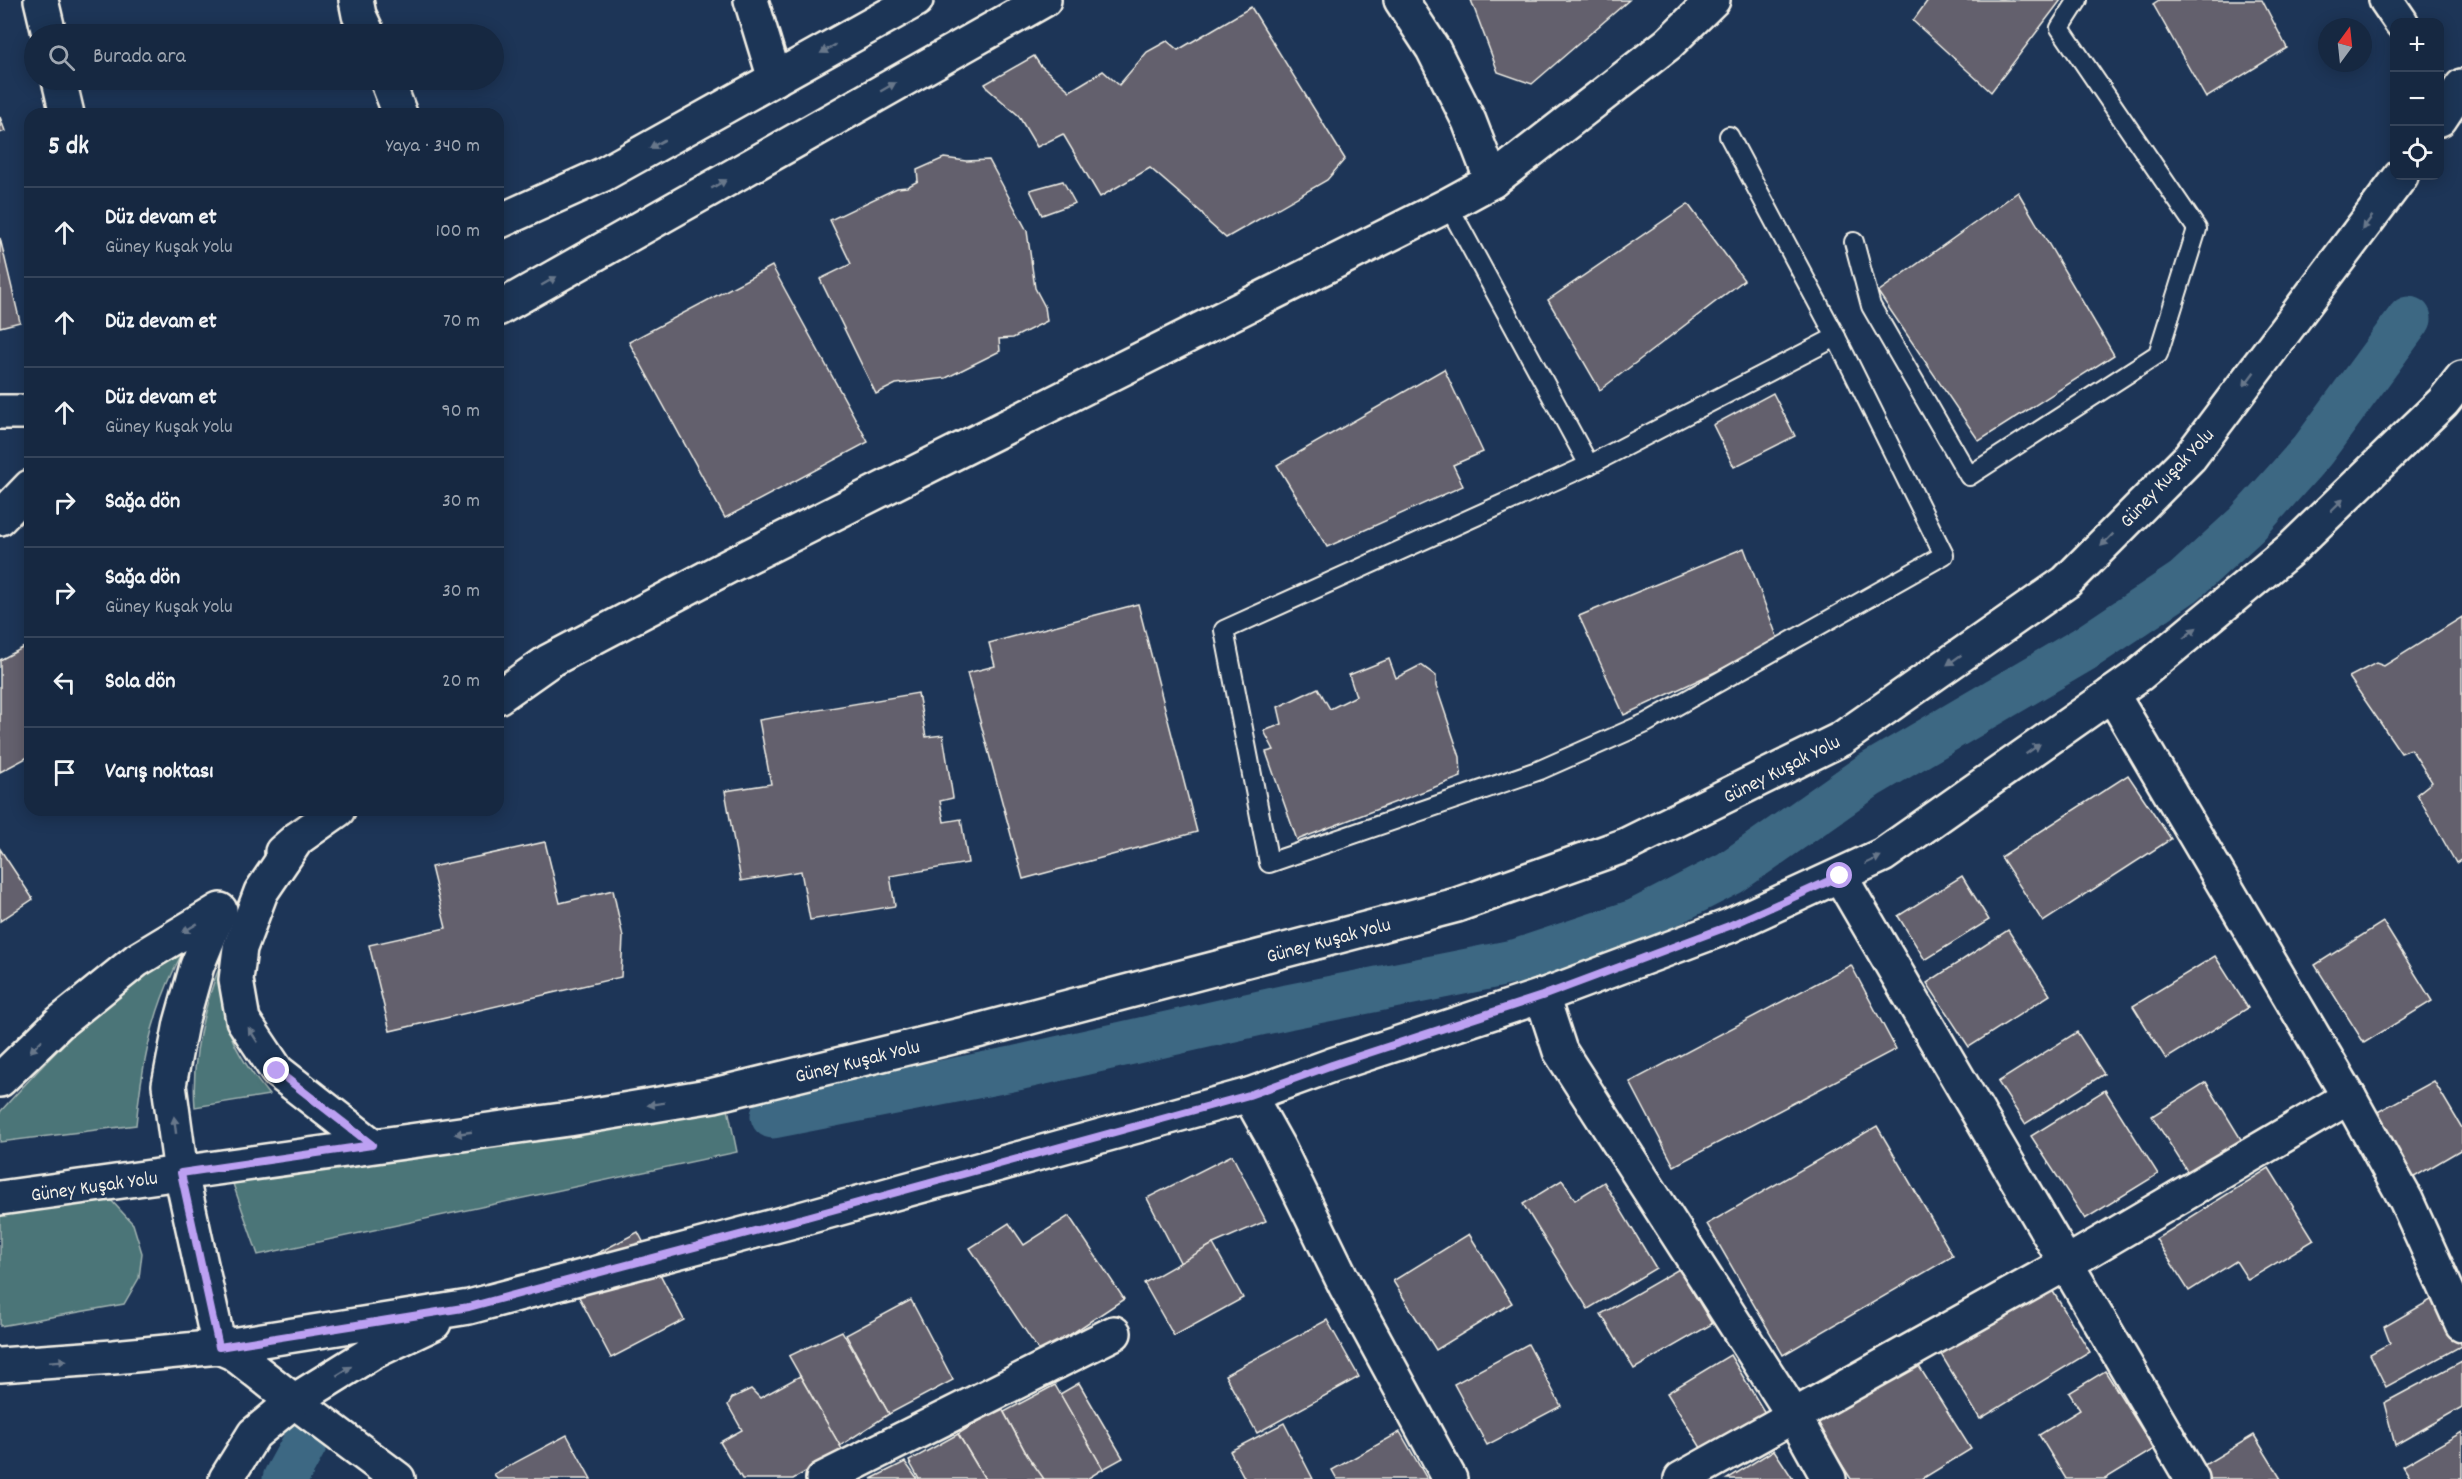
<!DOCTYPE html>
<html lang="tr">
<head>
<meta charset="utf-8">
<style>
	:root { --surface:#162841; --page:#23344c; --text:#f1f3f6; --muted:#9ea6b1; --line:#35445a }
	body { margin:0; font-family:Dekko,sans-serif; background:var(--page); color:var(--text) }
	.controls { position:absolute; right:18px; top:18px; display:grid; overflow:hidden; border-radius:12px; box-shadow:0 3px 15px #0003 }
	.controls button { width:54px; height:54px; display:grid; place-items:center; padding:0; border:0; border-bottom:2px solid var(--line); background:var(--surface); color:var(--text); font:30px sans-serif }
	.compass { position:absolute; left:2318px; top:18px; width:54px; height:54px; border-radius:50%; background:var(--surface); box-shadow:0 3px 15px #0003; rotate:15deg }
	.stop { position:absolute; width:18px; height:18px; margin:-14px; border:4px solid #bca0f2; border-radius:50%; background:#fff }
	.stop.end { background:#bca0f2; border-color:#fff; box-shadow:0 2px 6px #0008 }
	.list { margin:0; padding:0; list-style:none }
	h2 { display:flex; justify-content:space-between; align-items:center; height:78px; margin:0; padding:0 24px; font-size:26px }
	h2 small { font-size:20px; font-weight:400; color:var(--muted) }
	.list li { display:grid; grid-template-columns:39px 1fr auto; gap:18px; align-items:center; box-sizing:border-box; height:90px; padding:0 24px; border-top:2px solid var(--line) }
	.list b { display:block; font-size:22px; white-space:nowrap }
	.list p { margin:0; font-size:20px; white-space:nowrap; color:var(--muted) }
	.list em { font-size:20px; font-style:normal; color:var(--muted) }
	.icon { flex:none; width:33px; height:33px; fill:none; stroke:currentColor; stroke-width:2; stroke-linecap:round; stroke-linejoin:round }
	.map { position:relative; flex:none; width:2462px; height:1479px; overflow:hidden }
	.search { position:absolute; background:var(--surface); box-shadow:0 3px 15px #0003; left:24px; top:24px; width:480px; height:66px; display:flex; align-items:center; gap:15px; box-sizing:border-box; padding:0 21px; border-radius:33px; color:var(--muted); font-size:22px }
	.panel { position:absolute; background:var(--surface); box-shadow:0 3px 15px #0003; left:24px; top:108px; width:480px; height:708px; border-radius:18px }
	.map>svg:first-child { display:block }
	.green { fill:#4c7478; stroke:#a0b2b0; stroke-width:1.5 }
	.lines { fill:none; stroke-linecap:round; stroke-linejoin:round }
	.canal { stroke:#3d6883; stroke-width:45 }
	.building { fill:#63616d; stroke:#f4f1e8; stroke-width:1.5 }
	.lane-casing { stroke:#f4f1e8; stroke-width:22 }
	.street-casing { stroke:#f4f1e8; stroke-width:38 }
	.secondary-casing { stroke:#f4f1e8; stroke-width:38 }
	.lane { stroke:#1d3557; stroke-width:18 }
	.street { stroke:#1d3557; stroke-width:33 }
	.secondary { stroke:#1d3557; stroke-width:33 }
	.oneway { fill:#68778a }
	.route { stroke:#bca0f2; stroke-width:8 }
	.labels { text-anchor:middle; stroke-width:4.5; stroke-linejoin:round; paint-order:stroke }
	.street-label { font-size:20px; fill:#f4f1e8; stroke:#1d3557 }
</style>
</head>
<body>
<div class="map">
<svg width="2462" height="1479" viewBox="0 0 2462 1479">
	<rect width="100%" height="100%" fill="#1d3557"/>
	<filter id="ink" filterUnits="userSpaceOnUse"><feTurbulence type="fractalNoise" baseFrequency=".0167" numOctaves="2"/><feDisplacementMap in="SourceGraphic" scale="12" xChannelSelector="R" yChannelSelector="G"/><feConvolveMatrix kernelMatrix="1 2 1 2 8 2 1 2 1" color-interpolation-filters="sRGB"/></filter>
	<g filter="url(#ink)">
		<g class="green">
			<path d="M199,928C190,942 179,956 173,972C150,1021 141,1072 136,1125L0,1142V1112C42,1065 86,1019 134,979C155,961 177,945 199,928Z"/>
			<path d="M222,960C220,1024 230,1046 269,1095L195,1107C191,1058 204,1006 222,960Z"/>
			<path d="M725,1094L737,1152L258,1255L232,1181Z"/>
			<path d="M109,1198L133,1224L142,1253L139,1278L124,1304L0,1326V1204Z"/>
		</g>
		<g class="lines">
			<g class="canal">
				<path d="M773,1116L1017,1068L1287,1007L1518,961L1637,921L1730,873L1868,776L2084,649L2184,582L2247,524L2313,450L2409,319"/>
				<path d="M285,1479L308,1437"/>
			</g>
		</g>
		<g class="building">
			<path d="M1471,0H1629L1532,84L1498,72Z"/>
			<path d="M1928,0H2061L1991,92L1913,21Z"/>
			<path d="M2159,0H2262L2287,48L2206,98L2153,4Z"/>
			<path d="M1251,7L1345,159L1327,180L1226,238L1209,223L1202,213L1150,168L1100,197L1063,134L1037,147L1018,115L988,89L985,84L1034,56L1040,65L1070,91L1103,71L1119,85L1147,52L1167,41L1178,50Z"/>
			<path d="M0,117L5,131L0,133Z"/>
			<path d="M944,158L966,161L989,160L1027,231L1035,288L1045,307L1047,321L1013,338L999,339L1000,351L946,378L896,384L876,394L820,279L851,264L830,220L897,188L907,187L918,181L917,170Z"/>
			<path d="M498,178L505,201L498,203Z"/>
			<path d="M1063,181L1075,203L1042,215L1030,190Z"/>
			<path d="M2018,192L2114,355L1979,441L1878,292Z"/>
			<path d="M1688,204L1744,280L1600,390L1548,300Z"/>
			<path d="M0,238L20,322L0,327Z"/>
			<path d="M772,266L868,442L725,518L629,342Z"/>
			<path d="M1444,369L1483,452L1453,465L1463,486L1327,547L1277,465Z"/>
			<path d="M1773,393L1795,436L1734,467L1713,425Z"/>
			<path d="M1744,548L1779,642L1624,715L1579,616Z"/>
			<path d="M1138,604L1197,832L1023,879L967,673L995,666L989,643Z"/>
			<path d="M2462,617V859L2456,863L2417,794L2432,782L2411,749L2401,753L2349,677L2376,663L2384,666Z"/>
			<path d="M30,644V756L0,772V660Z"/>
			<path d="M1389,659L1396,678L1421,665L1436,676V686L1460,757L1461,777L1297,840L1266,752L1274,750L1264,731L1282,724L1278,707L1318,688L1330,709L1356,696L1349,675Z"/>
			<path d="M918,693L926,737L943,735L953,798L940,801L944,822L961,819L968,863L890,876L895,906L810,920L801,871L741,881L725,791L771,784L759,720Z"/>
			<path d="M2128,775L2171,839L2043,922L2001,857Z"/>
			<path d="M545,842L560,903L613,890L623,937L621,977L390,1031L369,945L446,928L431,867Z"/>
			<path d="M0,849L33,899L0,921Z"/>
			<path d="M1962,876L1989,920L1925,960L1898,916Z"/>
			<path d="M2383,922L2432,1001L2364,1043L2315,965Z"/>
			<path d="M2008,930L2050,995L1969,1047L1927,983Z"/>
			<path d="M2215,956L2248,1008L2166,1059L2133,1006Z"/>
			<path d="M1851,965L1896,1049L1674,1166L1630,1082Z"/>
			<path d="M2077,1032L2104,1074L2025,1124L1998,1082Z"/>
			<path d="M2434,1081L2462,1128V1149L2411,1179L2372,1115Z"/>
			<path d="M2206,1082L2247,1149L2194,1182L2152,1116Z"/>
			<path d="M2105,1090L2158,1174L2085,1219L2031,1136Z"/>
			<path d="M1877,1126L1953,1256L1783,1355L1707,1224Z"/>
			<path d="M1232,1155L1266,1221L1213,1244L1181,1264L1147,1198Z"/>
			<path d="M2269,1168L2314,1240L2248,1280L2236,1261L2189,1291L2156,1239Z"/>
			<path d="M1562,1180L1575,1200L1604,1182L1656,1268L1588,1309L1523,1204Z"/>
			<path d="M1069,1216L1124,1299L1041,1354L970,1248L1009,1223L1024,1245Z"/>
			<path d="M638,1232L684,1320L611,1358L565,1270Z"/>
			<path d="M1469,1234L1512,1303L1436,1350L1393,1281Z"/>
			<path d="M1213,1244L1243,1298L1174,1336L1144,1283Z"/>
			<path d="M1679,1269L1712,1324L1634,1369L1601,1314Z"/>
			<path d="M2049,1285L2090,1352L1980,1419L1939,1351Z"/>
			<path d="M2434,1298L2461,1346L2386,1387L2370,1354L2390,1343L2384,1327Z"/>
			<path d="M911,1300L953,1380L889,1414L846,1335Z"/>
			<path d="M1327,1320L1359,1377L1257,1433L1225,1375Z"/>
			<path d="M842,1331L889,1414L840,1446L789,1356Z"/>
			<path d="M1528,1344L1561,1406L1487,1445L1454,1384Z"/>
			<path d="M1730,1355L1768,1418L1706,1456L1667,1393Z"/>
			<path d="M1915,1360L1971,1449L1922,1479H1851L1815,1422Z"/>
			<path d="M2462,1361V1407L2395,1445L2384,1403Z"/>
			<path d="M2105,1371L2154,1449L2105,1479H2066L2039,1435L2080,1410L2069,1393Z"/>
			<path d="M800,1376L843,1451L793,1479H742L720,1442L742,1430L728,1405L732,1398L751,1389L760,1398Z"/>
			<path d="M1079,1383L1123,1458L1103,1469L1060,1394Z"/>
			<path d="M1055,1385L1103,1469L1087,1479H1040L1004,1412Z"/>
			<path d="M1001,1407L1027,1455L1044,1479H985L958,1434Z"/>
			<path d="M1284,1423L1313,1479H1245L1230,1451Z"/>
			<path d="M1400,1432L1427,1479H1337L1332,1470Z"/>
			<path d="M2462,1432V1479H2411L2403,1466Z"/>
			<path d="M958,1434L985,1479H919L909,1461Z"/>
			<path d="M567,1435L591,1479H497L494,1474Z"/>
			<path d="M2254,1435L2281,1479H2208L2201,1467Z"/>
			<path d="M1774,1450L1793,1479H1727Z"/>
			<path d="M905,1462L917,1479H871Z"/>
		</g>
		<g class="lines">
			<defs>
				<g id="lane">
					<path d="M1448,205L1589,465L1836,337L1729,136"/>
					<path d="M1854,242L1871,306L1969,476L2158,354L2197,229L2060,28L2078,0"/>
					<path d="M1589,465L1224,630L1269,863L1540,770L1646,723L1944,555L1836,337"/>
				</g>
				<g id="street">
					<path d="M41,0L49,34"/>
					<path d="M356,0L359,15L368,34"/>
					<path d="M751,0L775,79"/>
					<path d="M1401,0L1433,49L1469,121L1492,181"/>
					<path d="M59,80L67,114"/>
					<path d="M387,80L400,114"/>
					<path d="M0,518L30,487"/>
					<path d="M2112,694L2349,1097L2406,1200L2462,1324"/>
					<path d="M1840,876L2192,1479"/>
					<path d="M1542,996L1560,1051L1794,1416L1829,1479"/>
					<path d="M1249,1095L1278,1147L1346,1287L1450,1479"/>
					<path d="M294,1401L398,1479"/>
					<path d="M823,1479L1114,1333"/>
					<path d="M1681,1479L2067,1263L2349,1097"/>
				</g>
				<g id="secondary">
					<path d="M2386,0L2401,22"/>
					<path d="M2440,119L2462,86"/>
					<path d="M498,222L602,175L916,0"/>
					<path d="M498,309L1044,0"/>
					<path d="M0,412H30"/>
					<path d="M498,697L549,661L731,565L1448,205L1492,181L1668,44L1713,0"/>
					<path d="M297,839L261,892L240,948L236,980L243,1020L277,1071L372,1145"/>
					<path d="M282,852L297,839L338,810"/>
					<path d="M0,1080L59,1023L137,960L220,910L197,966L181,1023L169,1085L181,1173L219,1347L233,1353L294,1401"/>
					<path d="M0,1198L569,1119L714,1095L977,1031L1457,905L1626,845L1841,739L2066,582L2190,457L2401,176"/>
					<path d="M0,1365L113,1357L219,1347L469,1307L797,1220L1249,1095L1332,1065L1542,996L1729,926L1883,855L2139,675L2290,550L2443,402L2462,378"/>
					<path d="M226,1479L254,1434L294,1401L373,1352L434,1323"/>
				</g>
			</defs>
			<use href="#lane" class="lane-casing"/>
			<use href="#street" class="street-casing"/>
			<use href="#secondary" class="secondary-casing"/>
			<use href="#lane" class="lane"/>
			<use href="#street" class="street"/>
			<use href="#secondary" class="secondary"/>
		</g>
		<defs><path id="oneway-solid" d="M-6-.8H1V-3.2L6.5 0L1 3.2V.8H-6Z" transform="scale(1.5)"/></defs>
		<g class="oneway">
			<use href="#oneway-solid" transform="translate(828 49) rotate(151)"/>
			<use href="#oneway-solid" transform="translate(888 87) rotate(-30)"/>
			<use href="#oneway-solid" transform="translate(657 144) rotate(151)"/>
			<use href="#oneway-solid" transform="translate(719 184) rotate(-30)"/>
			<use href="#oneway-solid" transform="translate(2367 223) rotate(127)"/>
			<use href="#oneway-solid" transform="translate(549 281) rotate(-30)"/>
			<use href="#oneway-solid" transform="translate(2249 379) rotate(127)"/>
			<use href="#oneway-solid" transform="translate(2337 505) rotate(-44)"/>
			<use href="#oneway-solid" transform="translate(2107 540) rotate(135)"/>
			<use href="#oneway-solid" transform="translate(2190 633) rotate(-39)"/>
			<use href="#oneway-solid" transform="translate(1954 660) rotate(145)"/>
			<use href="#oneway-solid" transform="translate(2033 749) rotate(-35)"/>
			<use href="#oneway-solid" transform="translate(1873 860) rotate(-26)"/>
			<use href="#oneway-solid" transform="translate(190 928) rotate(149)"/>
			<use href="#oneway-solid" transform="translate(253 1035) rotate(-123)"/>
			<use href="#oneway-solid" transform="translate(36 1046) rotate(135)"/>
			<use href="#oneway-solid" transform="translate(656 1104) rotate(171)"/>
			<use href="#oneway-solid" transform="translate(175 1125) rotate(-97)"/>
			<use href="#oneway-solid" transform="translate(463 1133) rotate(172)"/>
			<use href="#oneway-solid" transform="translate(58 1361) rotate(-4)"/>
			<use href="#oneway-solid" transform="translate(344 1371) rotate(-32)"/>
		</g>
	</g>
	<g class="lines" filter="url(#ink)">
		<path class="route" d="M277,1071L372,1145L181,1173L219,1347L469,1307L796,1220L1249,1095L1332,1065L1542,996L1729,926L1840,876"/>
	</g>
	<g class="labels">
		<g class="street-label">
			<text transform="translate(2166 477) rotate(-47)" y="7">Güney Kuşak Yolu</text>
			<text transform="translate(1781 768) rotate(-27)" y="7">Güney Kuşak Yolu</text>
			<text transform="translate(1328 939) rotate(-15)" y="7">Güney Kuşak Yolu</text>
			<text transform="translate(857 1060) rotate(-14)" y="7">Güney Kuşak Yolu</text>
			<text transform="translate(94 1185) rotate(-8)" y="7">Güney Kuşak Yolu</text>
		</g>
	</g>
</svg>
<div class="controls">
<button>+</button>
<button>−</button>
<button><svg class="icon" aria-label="locate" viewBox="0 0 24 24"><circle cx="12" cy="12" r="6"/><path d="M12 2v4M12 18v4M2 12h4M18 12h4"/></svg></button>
</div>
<svg class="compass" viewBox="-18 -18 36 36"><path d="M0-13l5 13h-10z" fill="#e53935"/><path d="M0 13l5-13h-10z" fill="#9ea6b1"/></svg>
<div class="stop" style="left:1840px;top:876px"></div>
<div class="stop end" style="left:277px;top:1071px"></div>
<div class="search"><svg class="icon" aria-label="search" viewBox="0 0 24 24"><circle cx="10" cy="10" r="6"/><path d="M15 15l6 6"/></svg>Burada ara</div>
<section class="panel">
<h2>5 dk<small>Yaya · 340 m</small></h2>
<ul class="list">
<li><svg class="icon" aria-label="ahead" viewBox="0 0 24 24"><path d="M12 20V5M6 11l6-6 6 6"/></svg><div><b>Düz devam et</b><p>Güney Kuşak Yolu</p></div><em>100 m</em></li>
<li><svg class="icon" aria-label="ahead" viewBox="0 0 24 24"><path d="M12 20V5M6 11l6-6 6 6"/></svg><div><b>Düz devam et</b></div><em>70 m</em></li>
<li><svg class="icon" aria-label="ahead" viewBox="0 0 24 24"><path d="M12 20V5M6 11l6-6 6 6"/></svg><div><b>Düz devam et</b><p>Güney Kuşak Yolu</p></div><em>90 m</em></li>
<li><svg class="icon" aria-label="right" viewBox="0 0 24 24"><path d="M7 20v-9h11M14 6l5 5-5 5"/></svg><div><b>Sağa dön</b></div><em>30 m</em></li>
<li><svg class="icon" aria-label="right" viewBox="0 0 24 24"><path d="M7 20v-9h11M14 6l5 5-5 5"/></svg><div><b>Sağa dön</b><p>Güney Kuşak Yolu</p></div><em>30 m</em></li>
<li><svg class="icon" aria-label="left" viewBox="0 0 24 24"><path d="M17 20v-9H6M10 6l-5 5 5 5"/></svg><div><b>Sola dön</b></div><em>20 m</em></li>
<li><svg class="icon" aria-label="arrive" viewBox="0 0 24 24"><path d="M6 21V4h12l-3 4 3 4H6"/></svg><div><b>Varış noktası</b></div></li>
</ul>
</section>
</div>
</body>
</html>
